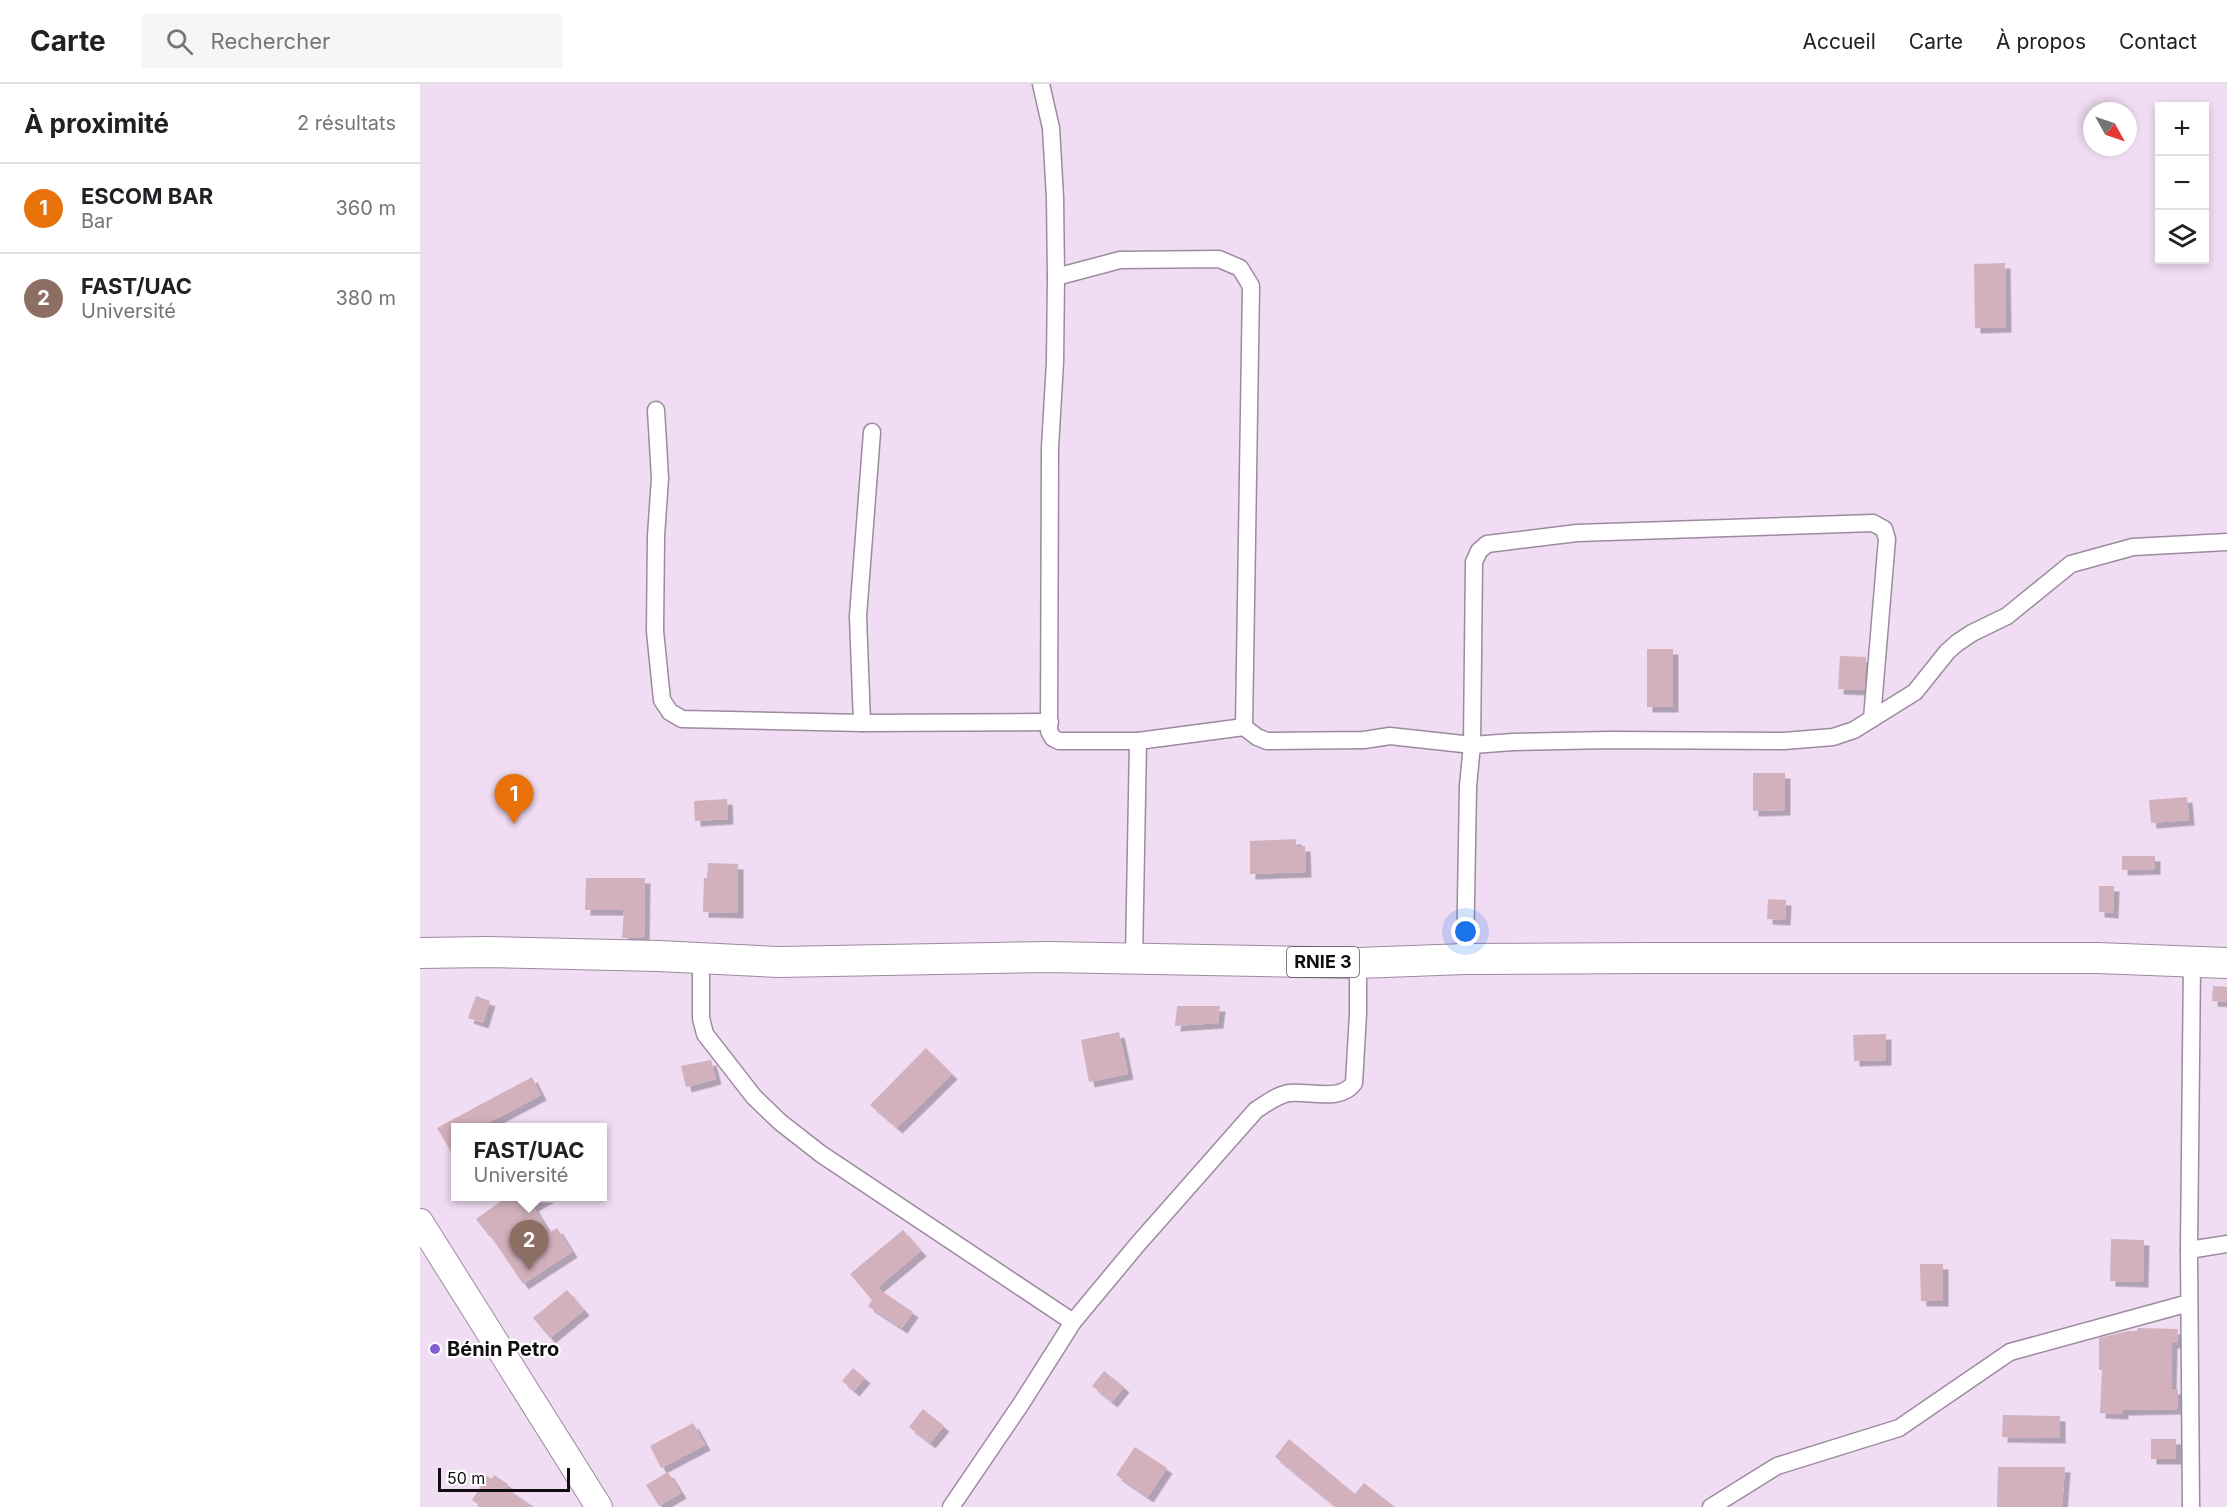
<!DOCTYPE html>
<html lang="fr">
<head>
<meta charset="utf-8">
<style>
	:root { --surface:#fff; --page:#f6f6f6; --text:#202124; --muted:#757577; --line:#e0e0e0; --accent:#d93025 }
	body { margin:0; font-family:Inter,sans-serif; background:var(--page); color:var(--text) }
	.controls { position:absolute; right:18px; top:18px; display:grid; overflow:hidden; border-radius:0px; box-shadow:0 3px 9px #0003 }
	.controls button { width:54px; height:54px; display:grid; place-items:center; padding:0; border:0; border-bottom:2px solid var(--line); background:var(--surface); color:var(--text); font:30px sans-serif }
	.compass { position:absolute; left:1663px; top:18px; width:54px; height:54px; border-radius:50%; background:var(--surface); box-shadow:0 3px 9px #0003; rotate:130deg }
	.scale { position:absolute; left:18px; bottom:15px; width:132px; box-sizing:border-box; padding-left:6px; border:3px solid #110b12; border-top:0; font-size:16px; line-height:21px; white-space:nowrap; color:#110b12; -webkit-text-stroke:4px #fff; paint-order:stroke }
	.you { position:absolute; left:1046px; top:848px; width:21px; height:21px; margin:-15px; border:4px solid #fff; border-radius:50%; background:#1a73e8; box-shadow:0 0 0 9px #1a73e833 }
	.badge { display:grid; place-items:center; width:39px; height:39px; border-radius:50%; background:var(--accent); color:#fff; font-size:20px; font-weight:700 }
	.pin { position:absolute; translate:-50% -50px; filter:drop-shadow(0 2px 3px #0008) }
	.pin::after { content:''; position:absolute; top:32px; width:21px; height:18px; background:inherit; clip-path:polygon(0 0,100% 0,50% 100%) }
	.popup { position:absolute; left:31px; top:1039px; width:156px; height:78px; box-sizing:border-box; display:grid; place-content:center; border-radius:0px; background:var(--surface); filter:drop-shadow(0 2px 4px #0005); font-size:20px; white-space:nowrap; color:var(--muted) }
	.popup b { font-size:22px; color:var(--text) }
	.popup::after { content:''; position:absolute; left:50%; top:100%; margin-left:-12px; border:12px solid transparent; border-top-color:var(--surface) }
	.list { margin:0; padding:0; list-style:none }
	h2 { display:flex; justify-content:space-between; align-items:center; height:78px; margin:0; padding:0 24px; font-size:26px }
	h2 small { font-size:20px; font-weight:400; color:var(--muted) }
	.list li { display:grid; grid-template-columns:39px 1fr auto; gap:18px; align-items:center; box-sizing:border-box; height:90px; padding:0 24px; border-top:2px solid var(--line) }
	.list b { display:block; font-size:22px; white-space:nowrap }
	.list p { margin:0; font-size:20px; white-space:nowrap; color:var(--muted) }
	.list em { font-size:20px; font-style:normal; color:var(--muted) }
	.icon { flex:none; width:33px; height:33px; fill:none; stroke:currentColor; stroke-width:2; stroke-linecap:round; stroke-linejoin:round }
	.map { position:relative; flex:none; width:1807px; height:1423px; overflow:hidden }
	header { display:flex; align-items:center; gap:36px; box-sizing:border-box; height:84px; padding:0 30px; background:var(--surface); border-bottom:2px solid var(--line) }
	header strong { font-size:28px }
	nav { display:flex; gap:33px; margin-inline-start:auto; font-size:21px }
	.search { width:420px; height:54px; background:var(--page); display:flex; align-items:center; gap:15px; box-sizing:border-box; padding:0 21px; border-radius:0px; color:var(--muted); font-size:22px }
	main { display:flex }
	aside { flex:1; background:var(--surface) }
	.map>svg:first-child { display:block }
	.building { fill:#d2b1bd; filter:url(#shadow) }
	.lines { fill:none; stroke-linecap:round; stroke-linejoin:round }
	.street-casing { stroke:#9d8aa0; stroke-width:19 }
	.primary-casing { stroke:#9d8aa0; stroke-width:28 }
	.highway-casing { stroke:#9d8aa0; stroke-width:32 }
	.street { stroke:#fff; stroke-width:16 }
	.primary { stroke:#fff; stroke-width:26 }
	.highway { stroke:#fff; stroke-width:30 }
	.poi-dot { fill:#825dd7; stroke:#fff; stroke-width:2 }
	.labels { text-anchor:middle; stroke-width:4.5; stroke-linejoin:round; paint-order:stroke }
	.shield { fill:#fff; stroke:#585459; stroke-width:1.5 }
	.shield-label { font-size:18px; font-weight:bold; fill:#110b12 }
	.poi-label { font-size:20px; font-weight:bold; fill:#110b12; stroke:#fff; text-anchor:start }
</style>
</head>
<body>
<header>
<strong>Carte</strong>
<div class="search"><svg class="icon" aria-label="search" viewBox="0 0 24 24"><circle cx="10" cy="10" r="6"/><path d="M15 15l6 6"/></svg>Rechercher</div>
<nav><a>Accueil</a><a>Carte</a><a>À propos</a><a>Contact</a></nav>
</header>
<main>
<aside>
<h2>À proximité<small>2 résultats</small></h2>
<ul class="list">
<li><span class="badge" style="background:#e8710a">1</span><div><b>ESCOM BAR</b><p>Bar</p></div><em>360 m</em></li>
<li><span class="badge" style="background:#8d6e63">2</span><div><b>FAST/UAC</b><p>Université</p></div><em>380 m</em></li>
</ul>
</aside>
<div class="map">
<svg width="1807" height="1423" viewBox="0 0 1807 1423">
	<defs>
		<filter id="shadow"><feDropShadow dx="5.5" dy="5.5" stdDeviation="0" flood-color="#0004"/></filter>
	</defs>
	<rect width="100%" height="100%" fill="#f0dcf3"/>
	<g class="building">
		<path d="M1585,179L1586,243L1555,244L1554,180Z"/>
		<rect x="1227" y="565" width="26" height="58"/>
		<path d="M1420,572L1446,573L1444,606L1418,605Z"/>
		<path d="M1333,689H1365V726L1333,727Z"/>
		<path d="M1767,713L1769,736L1731,739L1729,716Z"/>
		<path d="M307,715L308,735L275,737L274,717Z"/>
		<path d="M876,755V762H885L886,788L830,790V757Z"/>
		<path d="M1702,772H1735V785L1702,786Z"/>
		<path d="M288,779L318,780V829L283,828L284,794H287Z"/>
		<path d="M166,794H225L224,854H202L204,826H165Z"/>
		<path d="M1679,802H1694L1693,829L1679,828Z"/>
		<path d="M1348,815L1366,816L1365,836L1347,835Z"/>
		<path d="M1793,902L1807,903V918L1792,917Z"/>
		<path d="M56,912L70,917L63,939L48,934Z"/>
		<path d="M757,922H800L798,939L755,942Z"/>
		<path d="M699,948L708,990L669,998L661,956Z"/>
		<path d="M1466,950V976L1434,977L1433,951Z"/>
		<path d="M506,964L532,990L477,1044L450,1021Z"/>
		<path d="M291,976L296,995L266,1003L261,982Z"/>
		<path d="M112,993L121,1011L59,1044H36V1076L17,1044Z"/>
		<path d="M87,1113H129L113,1122L129,1149L137,1144L152,1168L103,1200L70,1151L69,1152L56,1135Z"/>
		<path d="M483,1146L501,1167L457,1204L493,1228L482,1244L448,1222L452,1216L430,1190Z"/>
		<path d="M1691,1155L1724,1156L1723,1198L1690,1197Z"/>
		<path d="M1500,1180H1523V1217H1501Z"/>
		<path d="M147,1206L164,1226L130,1254L113,1234Z"/>
		<path d="M1718,1244L1758,1245L1757,1259H1752L1751,1305H1758V1325L1703,1326V1330L1680,1329L1682,1286H1679V1254L1708,1247H1717Z"/>
		<path d="M433,1284L445,1294L434,1307L422,1297Z"/>
		<path d="M684,1287L704,1303L692,1318L672,1302Z"/>
		<path d="M503,1325L524,1342L510,1359L489,1343Z"/>
		<path d="M1583,1331L1640,1332V1354L1582,1353Z"/>
		<path d="M273,1339L285,1361L241,1384L230,1362Z"/>
		<path d="M869,1355L935,1410L944,1399L975,1423H916L855,1373Z"/>
		<rect x="1731" y="1355" width="25" height="20"/>
		<path d="M715,1363L747,1384L728,1413L696,1391Z"/>
		<path d="M1578,1383H1645L1642,1423H1577Z"/>
		<path d="M248,1388L261,1409L239,1422L226,1401Z"/>
		<path d="M74,1391L88,1400L86,1404L114,1423H62L52,1416L67,1392L72,1395Z"/>
	</g>
	<g class="lines">
		<defs>
			<g id="street">
				<path d="M621,0L631,44L635,113L636,193L635,278L630,364L629,647L633,654L639,657H718L714,874"/>
				<path d="M636,193L700,176L799,175L820,184L831,202L824,643"/>
				<path d="M236,326L240,394L236,452L235,547L242,616L250,628L262,635L442,639L630,638"/>
				<path d="M442,639L438,532L452,348"/>
				<path d="M718,657L824,643L837,653L847,657L944,656L970,652L1052,661L1093,658L1189,656L1364,657L1413,653L1434,646L1495,608L1527,568L1537,559L1552,549L1587,532L1651,480L1713,463L1807,458"/>
				<path d="M1045,875L1048,702L1052,661L1054,478L1059,467L1067,460L1157,449L1453,439L1464,445L1467,455L1452,635"/>
				<path d="M281,876V934L285,950L334,1013L360,1038L401,1070L653,1238"/>
				<path d="M1769,1166L1807,1160"/>
				<path d="M531,1423L601,1320L653,1238L717,1161L836,1026C846,1020 858,1010 870,1009C890,1007 921,1018 934,999L938,930V879"/>
				<path d="M1291,1423L1357,1382L1479,1344L1590,1268L1769,1219"/>
				<path d="M1771,1423L1769,1166L1772,879"/>
			</g>
			<path id="primary" d="M0,1138L179,1423"/>
			<path id="highway" d="M0,869L67,868L238,872L359,878L629,873L938,879L1045,875L1229,874H1677L1807,879"/>
		</defs>
		<use href="#street" class="street-casing"/>
		<use href="#primary" class="primary-casing"/>
		<use href="#highway" class="highway-casing"/>
		<use href="#street" class="street"/>
		<use href="#primary" class="primary"/>
		<use href="#highway" class="highway"/>
	</g>
	<circle class="poi-dot" cx="15" cy="1265" r="6"/>
	<g class="labels">
		<rect class="shield" x="867" y="863" width="72" height="30" rx="4.5"/>
		<g class="shield-label">
			<text x="903" y="884">RNIE 3</text>
		</g>
		<g class="poi-label">
			<text x="27" y="1272">Bénin Petro</text>
		</g>
	</g>
</svg>
<div class="controls">
<button>+</button>
<button>−</button>
<button><svg class="icon" aria-label="layers" viewBox="0 0 24 24"><path d="M12 4l9 5-9 5-9-5zM3 14l9 5 9-5"/></svg></button>
</div>
<svg class="compass" viewBox="-18 -18 36 36"><path d="M0-13l5 13h-10z" fill="#e53935"/><path d="M0 13l5-13h-10z" fill="#757577"/></svg>
<div class="scale">50 m</div>
<div class="you"></div>
<div class="pin badge" style="left:94px;top:740px;background:#e8710a">1</div>
<div class="pin badge" style="left:109px;top:1186px;background:#8d6e63">2</div>
<div class="popup"><b>FAST/UAC</b>Université</div>
</div>
</main>
</body>
</html>
